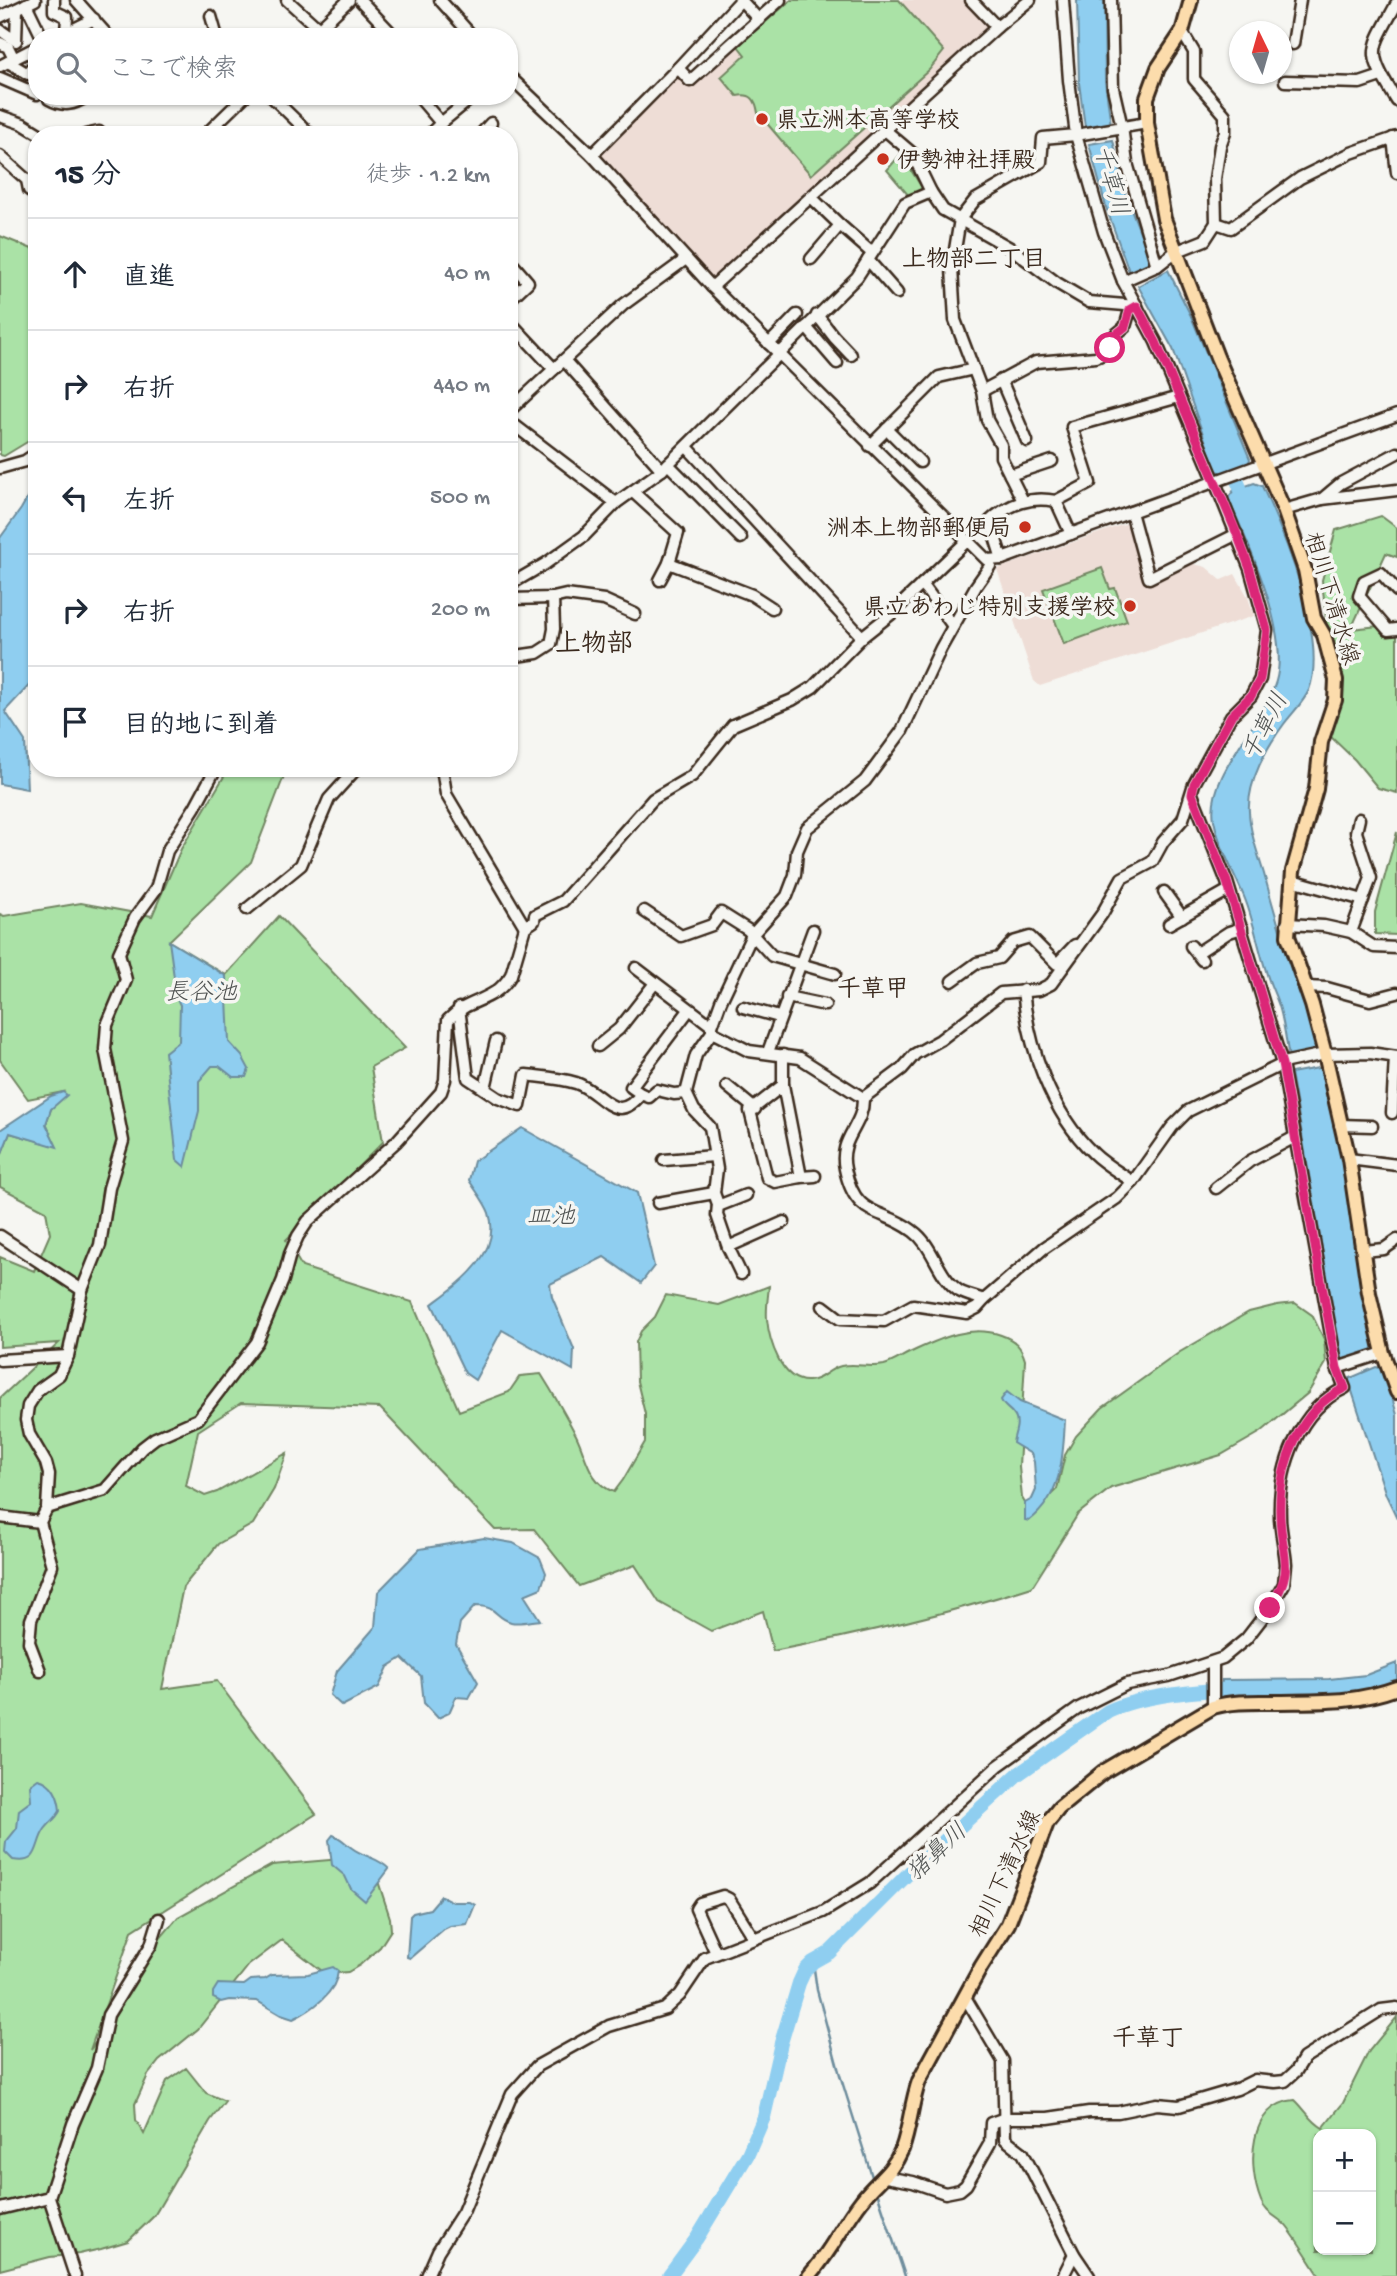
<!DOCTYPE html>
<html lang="ja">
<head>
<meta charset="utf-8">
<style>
	:root { --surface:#fff; --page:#f2f2f3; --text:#1f2937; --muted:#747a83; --line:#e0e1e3 }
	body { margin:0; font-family:"Gochi Hand","Klee One",sans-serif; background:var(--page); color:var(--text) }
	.controls { position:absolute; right:21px; bottom:21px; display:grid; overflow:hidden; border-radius:14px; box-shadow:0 2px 5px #0004 }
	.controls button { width:63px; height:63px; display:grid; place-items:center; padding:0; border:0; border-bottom:2px solid var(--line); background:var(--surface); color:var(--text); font:35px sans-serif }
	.compass { position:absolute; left:1229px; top:21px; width:63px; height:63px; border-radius:50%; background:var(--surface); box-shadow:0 2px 5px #0004; rotate:355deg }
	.stop { position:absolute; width:21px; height:21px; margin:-16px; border:5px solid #db2777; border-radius:50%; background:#fff }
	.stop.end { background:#db2777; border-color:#fff; box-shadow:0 2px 7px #0008 }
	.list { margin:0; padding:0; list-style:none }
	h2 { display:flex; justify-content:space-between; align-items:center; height:91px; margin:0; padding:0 28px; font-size:30px }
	h2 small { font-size:23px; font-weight:400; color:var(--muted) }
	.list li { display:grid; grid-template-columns:46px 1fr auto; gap:21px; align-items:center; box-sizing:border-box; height:112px; padding:0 28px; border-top:2px solid var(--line) }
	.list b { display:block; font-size:26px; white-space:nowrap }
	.list em { font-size:23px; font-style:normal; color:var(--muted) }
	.icon { flex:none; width:38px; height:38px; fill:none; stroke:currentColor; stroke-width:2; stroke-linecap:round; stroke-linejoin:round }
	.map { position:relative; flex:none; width:1397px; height:2276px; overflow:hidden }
	.search { position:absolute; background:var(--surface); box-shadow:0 2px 5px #0004; left:28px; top:28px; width:490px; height:77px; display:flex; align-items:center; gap:18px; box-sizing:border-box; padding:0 24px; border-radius:28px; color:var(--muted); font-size:26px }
	.panel { position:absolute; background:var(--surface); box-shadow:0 2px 5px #0004; left:28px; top:126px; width:490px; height:651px; border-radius:28px }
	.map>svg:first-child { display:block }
	.built { fill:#eeddd6 }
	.green { fill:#aae2a6; stroke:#728662; stroke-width:2; fill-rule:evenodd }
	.water { fill:#8fcef0; stroke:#6d8c9c; stroke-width:2 }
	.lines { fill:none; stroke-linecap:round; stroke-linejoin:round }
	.stream { stroke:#6d8c9c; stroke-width:2.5 }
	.river { stroke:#8fcef0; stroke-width:14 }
	.minor-casing { stroke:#3b2a1e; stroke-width:15 }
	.major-casing { stroke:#3b2a1e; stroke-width:18 }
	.minor { stroke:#f6f6f2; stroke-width:10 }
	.major { stroke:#fcdcac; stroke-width:12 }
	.route { stroke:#db2777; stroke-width:9 }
	.poi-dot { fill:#c8321e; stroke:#f6f6f2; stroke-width:2.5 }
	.labels { text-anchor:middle; stroke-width:7; stroke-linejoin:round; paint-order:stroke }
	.poi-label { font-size:23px; font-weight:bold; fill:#3b2a1e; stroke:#f6f6f2; text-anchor:start }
	.street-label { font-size:23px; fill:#3b2a1e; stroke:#f6f6f2 }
	.water-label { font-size:24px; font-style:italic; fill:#505352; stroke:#f6f6f2 }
	.neighbourhood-label { font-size:24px; font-weight:bold; fill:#3b2a1e; stroke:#f6f6f2 }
	.quarter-label { font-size:26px; font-weight:bold; fill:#3b2a1e; stroke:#f6f6f2 }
</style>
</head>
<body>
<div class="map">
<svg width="1397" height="2276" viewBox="0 0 1397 2276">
	<rect width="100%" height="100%" fill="#f6f6f2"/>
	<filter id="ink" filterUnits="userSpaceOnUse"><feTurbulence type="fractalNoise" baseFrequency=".0143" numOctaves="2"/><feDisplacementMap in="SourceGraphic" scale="14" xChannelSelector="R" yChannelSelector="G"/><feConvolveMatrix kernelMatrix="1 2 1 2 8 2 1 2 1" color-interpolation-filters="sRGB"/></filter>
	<g filter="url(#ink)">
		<g class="built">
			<path d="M785,0H965L991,29V33L708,281L597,153L679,73L690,85Z"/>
			<path d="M1130,522L1153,578L1190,563L1206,567L1221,580L1235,574L1248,597L1254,616L1040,686L1034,681L997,569Z"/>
		</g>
		<g class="green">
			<path d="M791,0H899L944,51L929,70L811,175L758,113C756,100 752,93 737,96L721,77L745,55L738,46Z"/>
			<path d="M901,154L924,191L914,202L887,170Z"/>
			<path d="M0,236L37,251V436L4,456L0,455Z"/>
			<path d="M1381,516L1397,528V557L1386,553L1351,629L1388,625L1397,631V793L1378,788L1355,760L1331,737L1341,680L1335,647L1327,629L1322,580L1336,530Z"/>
			<path d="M1102,568L1110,589L1115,588L1127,621L1064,644L1043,589Z"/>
			<path d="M229,768H287L251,862L169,941L226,975L279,916L405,1048L371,1067L383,1142L286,1240L302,1267L412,1302L459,1411L509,1392L520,1376L541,1374C553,1393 565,1414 576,1435C587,1457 588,1482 614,1492L623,1480L645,1442V1414L637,1381L636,1342L641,1331L655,1317L666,1295L719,1305L769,1286C768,1297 766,1308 767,1319C769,1340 781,1382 808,1381C821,1381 828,1369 841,1366C855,1363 870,1368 884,1365C892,1363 901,1357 909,1353C938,1340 968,1324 1001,1335C1015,1340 1021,1346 1025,1360L1019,1467L1022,1498L1028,1508L1038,1507L1057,1489L1065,1455L1076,1436L1102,1408L1180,1352L1249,1312L1277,1305L1295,1303L1312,1315L1324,1339L1326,1363L1308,1393L1261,1432L1221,1455L1111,1488L1078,1514L1032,1587C947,1614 861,1634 773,1651L763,1611L711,1631L659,1602L635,1565L579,1586L534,1529L495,1530L380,1408L241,1403L198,1431L186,1486L205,1496L217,1492L287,1453L274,1489L253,1524L218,1544L183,1587L162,1689L217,1681L316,1814L132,1931L90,2050L120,2008L152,1948L178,1917L272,1865L341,1859L378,1881L390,1918L391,1930L380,1947L360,1965L348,1972L326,1974L282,1940L249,1965L198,2029L159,2061L148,2075L135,2104L136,2120L144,2134L167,2081L186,2068L206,2093L225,2101L210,2121L154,2216L128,2241L101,2249L79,2254L50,2257L0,2270V1398L59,1343L0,1347V1257L34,1271L50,1234L46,1211L0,1187V1158L10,1133L56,1146L46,1124L51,1109L63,1092L28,1099L0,1060V914L4,916L81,903L152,916L181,849Z"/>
			<path d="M1397,832V935L1375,934V912Z"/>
			<path d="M1397,2017V2276H1320C1309,2260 1299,2242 1287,2227C1279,2217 1266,2214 1261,2201C1247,2166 1248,2104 1295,2100C1305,2109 1311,2122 1323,2128L1343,2103L1369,2051ZM1318,2134H1371V2250H1318Z"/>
		</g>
		<g class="water">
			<path d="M1077,0H1104L1105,81L1111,125L1085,127L1079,83Z"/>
			<path d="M1113,140L1126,196L1152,263L1130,274L1106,207L1089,144Z"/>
			<path d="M1168,270L1191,316L1250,459L1247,467L1228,474L1216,471L1173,349L1138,286Z"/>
			<path d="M37,481V677L5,711L25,741L27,789L0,784V538L21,509Z"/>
			<path d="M1254,483L1262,486C1284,534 1328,639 1309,690C1304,702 1292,713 1284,724C1267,747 1247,782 1249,812C1250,833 1258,854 1264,874C1274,910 1284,946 1296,981C1304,1003 1313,1024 1319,1046L1315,1053L1289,1058C1286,1041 1284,1022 1279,1006C1275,994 1269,983 1266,971C1258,947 1254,922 1245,899C1235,874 1219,847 1214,820C1206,774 1264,723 1276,681C1290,633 1248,543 1228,498L1234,490Z"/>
			<path d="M169,941L226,976L229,1042L242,1056L249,1069L246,1077H233L219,1066H212L199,1081V1111L185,1167L177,1160L165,1052L179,1041L180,1005L177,999Z"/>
			<path d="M1324,1067L1329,1103L1343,1151L1377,1347L1374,1352L1344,1363L1339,1359L1321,1242L1291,1073Z"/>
			<path d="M63,1092L67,1095L51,1109L46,1124L57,1147L10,1133L0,1158V1130L51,1096Z"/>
			<path d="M522,1128L637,1193L654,1266L641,1283L604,1257L550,1284L552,1297L574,1349L573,1370L502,1330L475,1380L465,1373L432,1304C460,1283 502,1254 489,1213C485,1202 475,1190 469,1180L474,1161Z"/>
			<path d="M1376,1367L1384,1369L1397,1415V1518L1386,1495L1348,1379Z"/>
			<path d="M1007,1392L1020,1402L1065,1420C1063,1459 1062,1495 1029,1521L1025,1520V1503L1032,1499L1036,1490L1034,1462L1031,1454L1013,1443C1014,1433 1021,1423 1013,1414C1009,1408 1004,1408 1001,1400Z"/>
			<path d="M484,1538L513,1543L540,1558L546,1573L541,1588L524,1595L540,1620C531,1621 519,1624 511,1622C494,1617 498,1606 475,1606L460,1623L456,1644L478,1682L469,1698L456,1697L449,1713L438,1718L424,1703L421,1676L402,1658L388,1667L379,1687L342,1706L330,1695L337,1671L375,1627L378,1592L420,1549Z"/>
			<path d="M1397,1663V1684L1370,1693L1221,1697L1222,1680L1329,1679L1366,1675Z"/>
			<path d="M38,1779C53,1782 59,1797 60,1811C56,1819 50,1822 45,1829C34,1844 41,1865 13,1860L5,1852L6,1842L17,1828L19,1810L31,1801L30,1785Z"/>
			<path d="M333,1835C342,1838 345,1843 352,1848C364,1857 379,1858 389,1869L365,1901L351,1889L345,1876L332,1865L329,1840Z"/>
			<path d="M441,1896L453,1902H470L475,1905L467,1924L450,1926L444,1929L410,1958L407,1957L410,1916L413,1913L430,1909Z"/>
			<path d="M333,1967L338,1971C337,1992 311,2011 293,2019L281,2015L257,2001L229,2000L221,2002L213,1998V1992L218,1984L244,1985L251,1980L265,1979L272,1975L308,1974Z"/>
		</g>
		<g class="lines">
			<g class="stream">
				<path d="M813,1962L817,1990L840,2075L873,2180"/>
				<path d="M876,2189L905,2276"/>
			</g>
			<g class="river">
				<path d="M1230,463L1247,505"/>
				<path d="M669,2276L697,2238L748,2154L764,2117L781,2043L799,1983L805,1970L813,1962L829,1953L910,1872L1017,1775L1108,1711C1142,1695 1202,1690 1240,1689"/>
			</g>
			<defs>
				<g id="minor">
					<path d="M54,0V11L67,17L66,33"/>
					<path d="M76,0L109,37"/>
					<path d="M287,0L319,29"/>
					<path d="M360,0L395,37"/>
					<path d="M440,0L473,37"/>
					<path d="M971,0L997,27"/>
					<path d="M1111,0L1113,88L1122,127L1127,163L1157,266"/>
					<path d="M1397,3C1369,54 1366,50 1397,101"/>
					<path d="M26,4L42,37"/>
					<path d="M211,16L217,37"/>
					<path d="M0,17L35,0"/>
					<path d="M81,26L87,37"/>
					<path d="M0,30L16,41L17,9"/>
					<path d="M58,37L94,19"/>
					<path d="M310,37L349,0"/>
					<path d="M0,43L8,47L14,59"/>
					<path d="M1293,44L1300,0"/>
					<path d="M8,62L28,74L37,60"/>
					<path d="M0,66L37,47"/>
					<path d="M678,68L741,0L759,20"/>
					<path d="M509,76L592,155L712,287L987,560L1002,559L1397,415"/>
					<path d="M0,78L37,94"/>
					<path d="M1285,81L1360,83L1381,76"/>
					<path d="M271,96L311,135"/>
					<path d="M418,96L441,123"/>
					<path d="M49,99C63,107 74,105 87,96"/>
					<path d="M0,116L23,124L41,135"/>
					<path d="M885,130L912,153L931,192L943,210L1012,249L1057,283L1089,302L1137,306"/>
					<path d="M85,135L99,132L102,135"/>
					<path d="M205,135L245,96"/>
					<path d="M429,135L441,123L474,96"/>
					<path d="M480,135L491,123"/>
					<path d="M1393,138L1397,173"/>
					<path d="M592,155L678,68L690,81L780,0"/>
					<path d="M0,156L27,180L29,190L37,195"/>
					<path d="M811,197L840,225L872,253"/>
					<path d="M1216,223L1231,228L1300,178L1351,153L1397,137"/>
					<path d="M811,259L840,225"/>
					<path d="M509,260L528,282L509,300"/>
					<path d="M868,260L897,293"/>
					<path d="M1123,281L1157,266L1175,252L1205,240L1216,223L1215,179L1220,146L1225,132V115L1194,79V52L1182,32"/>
					<path d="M712,287L997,27L1030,0"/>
					<path d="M817,315L834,337L851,355"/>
					<path d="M509,321L554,369"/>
					<path d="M806,327L837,363"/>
					<path d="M769,344L797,315"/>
					<path d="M564,360L662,470"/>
					<path d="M1001,380L1027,441"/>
					<path d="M982,391L1036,362L1096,357L1106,353L1115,335L1125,327L1130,310L1137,306"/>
					<path d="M509,411L623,305L686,259"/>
					<path d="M509,421L616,503"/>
					<path d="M887,429L920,462"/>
					<path d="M870,446L939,377L974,369"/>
					<path d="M687,447L862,637"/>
					<path d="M668,464L741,538"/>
					<path d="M0,468L25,461L37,453"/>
					<path d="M1010,475L1052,461"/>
					<path d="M633,492L678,533L669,563L660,580"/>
					<path d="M1322,499L1397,490"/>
					<path d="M1023,501L1001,457V445L987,420L982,391L955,320L952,268L960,219L975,200L1041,162L1043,138L1076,135L1147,123"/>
					<path d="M1284,510L1322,499L1341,483L1397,453"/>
					<path d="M1131,512L1149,578L1237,534"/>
					<path d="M1071,534L1056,501L1090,483L1072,427L1179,397"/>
					<path d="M1002,559L990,521C1008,504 1031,496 1056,501"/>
					<path d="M669,563L752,595L772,608"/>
					<path d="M922,584L953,626"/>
					<path d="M509,585L545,564L584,536L616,503L662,470L857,277L905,203L931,192"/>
					<path d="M1397,591L1381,573L1364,581L1359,596L1388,630L1397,629"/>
					<path d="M509,598L510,599L553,598L566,595L604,600L635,614"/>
					<path d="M509,657L537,653L551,644L554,629L553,598"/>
					<path d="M442,768L446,794L525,927"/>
					<path d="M1292,880L1363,900"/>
					<path d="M1164,892L1182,917"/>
					<path d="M247,909L301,865L329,799L357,768"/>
					<path d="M644,911L681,936L712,925L721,913L748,930L772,956L835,974"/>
					<path d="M1169,924L1229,890"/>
					<path d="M1287,924L1324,926L1351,932L1374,947L1397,948"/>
					<path d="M1351,932L1371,878L1356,832L1359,819"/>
					<path d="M1191,946L1202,960"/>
					<path d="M1197,953L1229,932L1242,928"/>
					<path d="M636,968L712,1026"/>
					<path d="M952,981L977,963L999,958L1013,942L1030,937L1057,964L1075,945"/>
					<path d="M1306,987L1327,988L1370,1000L1397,993"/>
					<path d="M1023,990C1028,1046 1051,1113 1093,1153C1104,1164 1120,1173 1133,1182"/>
					<path d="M787,997L825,1005"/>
					<path d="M743,1007L779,1017"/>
					<path d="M459,1008L468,1078L498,1098L520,1106L526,1075C542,1077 560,1078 576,1083C603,1092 615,1127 641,1094L649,1097L657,1090L674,1094L686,1093"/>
					<path d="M712,1032L749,1051L800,1058L863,1098"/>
					<path d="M598,1046L619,1029L655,983"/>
					<path d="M768,1052L813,930"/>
					<path d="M783,1085L801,1177L775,1182L767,1178L750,1111Z"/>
					<path d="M783,1085V1055"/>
					<path d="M727,1086L755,1109"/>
					<path d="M485,1088L496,1041"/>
					<path d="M641,1094L631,1087L689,1010"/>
					<path d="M863,1098L902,1069L915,1054L940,1040L1001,993L1039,990L1051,984L1102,914L1122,878L1152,862L1163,842L1183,819L1194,784L1231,716L1251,696L1260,679L1267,630L1250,569L1215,482L1156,342L1123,281L1104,232L1076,135L1069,80L1063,0"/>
					<path d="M863,1098C864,1127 838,1137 845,1169C856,1220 881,1207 913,1231C934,1246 937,1276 959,1291C966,1295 976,1297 984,1300L1044,1248L1117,1198L1133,1182L1172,1127L1188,1111L1287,1062L1325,1054L1370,1053L1397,1057"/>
					<path d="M1392,1113L1395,1057"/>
					<path d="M1340,1125L1372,1126"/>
					<path d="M1349,1159L1397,1165"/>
					<path d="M664,1160L714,1156"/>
					<path d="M801,1177L815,1176"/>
					<path d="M1216,1188L1250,1161L1295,1137"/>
					<path d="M658,1203L714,1193"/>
					<path d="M718,1206L746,1195"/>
					<path d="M784,1222L728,1247L717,1215L718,1204L714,1193L717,1169L710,1127L694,1110L686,1093L696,1055L712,1032V1026L721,1001L752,935L787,896L795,875L797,851L807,828L865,781L902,731L941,648L976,586L990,566V561"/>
					<path d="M0,1236L82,1290"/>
					<path d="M728,1247L741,1274"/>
					<path d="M1363,1251L1384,1249L1397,1240"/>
					<path d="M823,1306L840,1319L884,1321L913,1305L967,1313L977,1308L984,1300"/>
					<path d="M0,1360L68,1356"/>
					<path d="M1337,1368L1383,1353"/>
					<path d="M47,1508L105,1490L142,1448L155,1438L198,1419L257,1342L283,1280L290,1254L298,1236L308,1221L396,1142L441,1092L445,1080L448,1020C471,996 493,1004 511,975L525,927L534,921L535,915L563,901L653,799L692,776L733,725L792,700L813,687L862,637L891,614L967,541"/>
					<path d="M0,1517L40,1522"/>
					<path d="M1213,1663V1707"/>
					<path d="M40,1671L29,1642L31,1620L52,1566L40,1522L47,1508L49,1474L46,1463L29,1434L26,1420L28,1406L38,1390L59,1375L68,1356L82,1290L100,1245L109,1188L123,1141L105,1049L107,1025L126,980L119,953L135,918L156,889L167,851L195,807L216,768"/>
					<path d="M716,1953L696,1909L700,1903L723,1896L729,1899L754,1939"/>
					<path d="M965,1997L1003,2061L1005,2139L1023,2153L1074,2254L1089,2276"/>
					<path d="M886,2177L913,2182L945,2193L960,2190L966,2185L990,2143L991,2123L1005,2118H1048L1089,2112H1118L1157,2104L1179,2106L1237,2089L1255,2080L1275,2082L1285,2081L1296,2071L1304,2058L1381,2010L1397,2008"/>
					<path d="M0,2209L49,2197"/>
					<path d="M75,2276L49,2197L73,2124L97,2068L108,2015L151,1945L159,1919"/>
					<path d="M427,2276L438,2251L463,2212L512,2094L537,2066L609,2026L665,2009L680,1995L705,1958L823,1912L870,1883L998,1766L1079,1708L1127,1684L1169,1676L1223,1658L1246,1639L1270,1608L1284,1584L1286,1564C1285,1548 1280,1532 1280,1516C1278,1467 1299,1409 1345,1388L1337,1368L1282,1064L1227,882L1192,794"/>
					<path d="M1063,2276L1074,2254"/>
				</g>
				<g id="major">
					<path d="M1191,0L1182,32L1158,68L1147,98V123L1164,219L1217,357L1284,510L1305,570L1314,618L1324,635L1336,680L1335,700L1321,742L1316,789L1293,871L1288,936L1312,1005L1325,1054L1349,1159L1369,1293L1383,1353L1397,1392"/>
					<path d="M809,2276C830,2253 843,2224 862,2200C877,2180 891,2175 902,2149C910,2128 911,2103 919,2081L981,1967L1008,1924L1047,1823L1059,1808L1103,1772L1213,1707C1233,1701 1253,1702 1273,1702C1318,1701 1353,1704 1397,1688"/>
				</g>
			</defs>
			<use href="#minor" class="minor-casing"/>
			<use href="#major" class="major-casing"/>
			<use href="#minor" class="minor"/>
			<use href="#major" class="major"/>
		</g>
	</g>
	<g class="lines" filter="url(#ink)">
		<path class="route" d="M1110,348L1115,335L1125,327L1130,310L1137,306L1156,342L1237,534L1250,569L1267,630L1260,679L1251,696L1231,716L1194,784L1192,794L1227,882L1282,1064L1337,1368L1345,1388C1299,1409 1278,1466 1280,1515C1281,1558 1297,1565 1270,1608"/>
	</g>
	<g class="poi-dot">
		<circle cx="762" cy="119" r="7"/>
		<circle cx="883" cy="159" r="7"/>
		<circle cx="1025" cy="527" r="7"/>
		<circle cx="1130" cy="606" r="7"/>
	</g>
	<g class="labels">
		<g class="poi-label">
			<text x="776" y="127">県立洲本高等学校</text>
			<text x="897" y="167">伊勢神社拝殿</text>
			<text x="1011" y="535" text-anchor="end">洲本上物部郵便局</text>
			<text x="1116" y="614" text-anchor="end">県立あわじ特別支援学校</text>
		</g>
		<g class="street-label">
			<text transform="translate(1333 598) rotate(73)" y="8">相川下清水線</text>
			<text transform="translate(1004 1873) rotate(-65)" y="8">相川下清水線</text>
		</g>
		<g class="water-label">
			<text transform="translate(1112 180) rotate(74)" y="8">千草川</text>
			<text transform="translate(1264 726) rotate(-63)" y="8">千草川</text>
			<text x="201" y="999">長谷池</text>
			<text x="551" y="1223">皿池</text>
			<text transform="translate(936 1851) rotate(-43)" y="8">猪鼻川</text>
		</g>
		<g class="neighbourhood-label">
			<text x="974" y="266">上物部二丁目</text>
			<text x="873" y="996">千草甲</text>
			<text x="1148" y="2045">千草丁</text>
		</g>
		<g class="quarter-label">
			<text x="594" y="651">上物部</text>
		</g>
	</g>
</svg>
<div class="controls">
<button>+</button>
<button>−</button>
</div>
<svg class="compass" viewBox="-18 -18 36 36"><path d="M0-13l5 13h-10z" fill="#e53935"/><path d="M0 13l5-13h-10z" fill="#747a83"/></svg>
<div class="stop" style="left:1110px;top:348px"></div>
<div class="stop end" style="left:1270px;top:1608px"></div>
<div class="search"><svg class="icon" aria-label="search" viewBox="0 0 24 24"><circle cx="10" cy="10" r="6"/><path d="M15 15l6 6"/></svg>ここで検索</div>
<section class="panel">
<h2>15 分<small>徒歩 · 1.2 km</small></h2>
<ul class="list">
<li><svg class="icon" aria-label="ahead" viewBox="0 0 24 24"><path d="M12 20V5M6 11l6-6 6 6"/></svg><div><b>直進</b></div><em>40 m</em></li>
<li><svg class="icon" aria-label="right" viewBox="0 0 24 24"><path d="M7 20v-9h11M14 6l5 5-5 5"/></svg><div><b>右折</b></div><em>440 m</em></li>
<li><svg class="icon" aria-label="left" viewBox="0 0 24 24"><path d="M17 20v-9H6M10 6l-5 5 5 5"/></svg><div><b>左折</b></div><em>500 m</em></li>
<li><svg class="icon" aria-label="right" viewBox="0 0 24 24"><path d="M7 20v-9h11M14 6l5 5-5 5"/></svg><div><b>右折</b></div><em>200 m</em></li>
<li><svg class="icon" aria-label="arrive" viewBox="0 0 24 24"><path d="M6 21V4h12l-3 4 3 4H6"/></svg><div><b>目的地に到着</b></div></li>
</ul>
</section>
</div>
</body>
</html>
